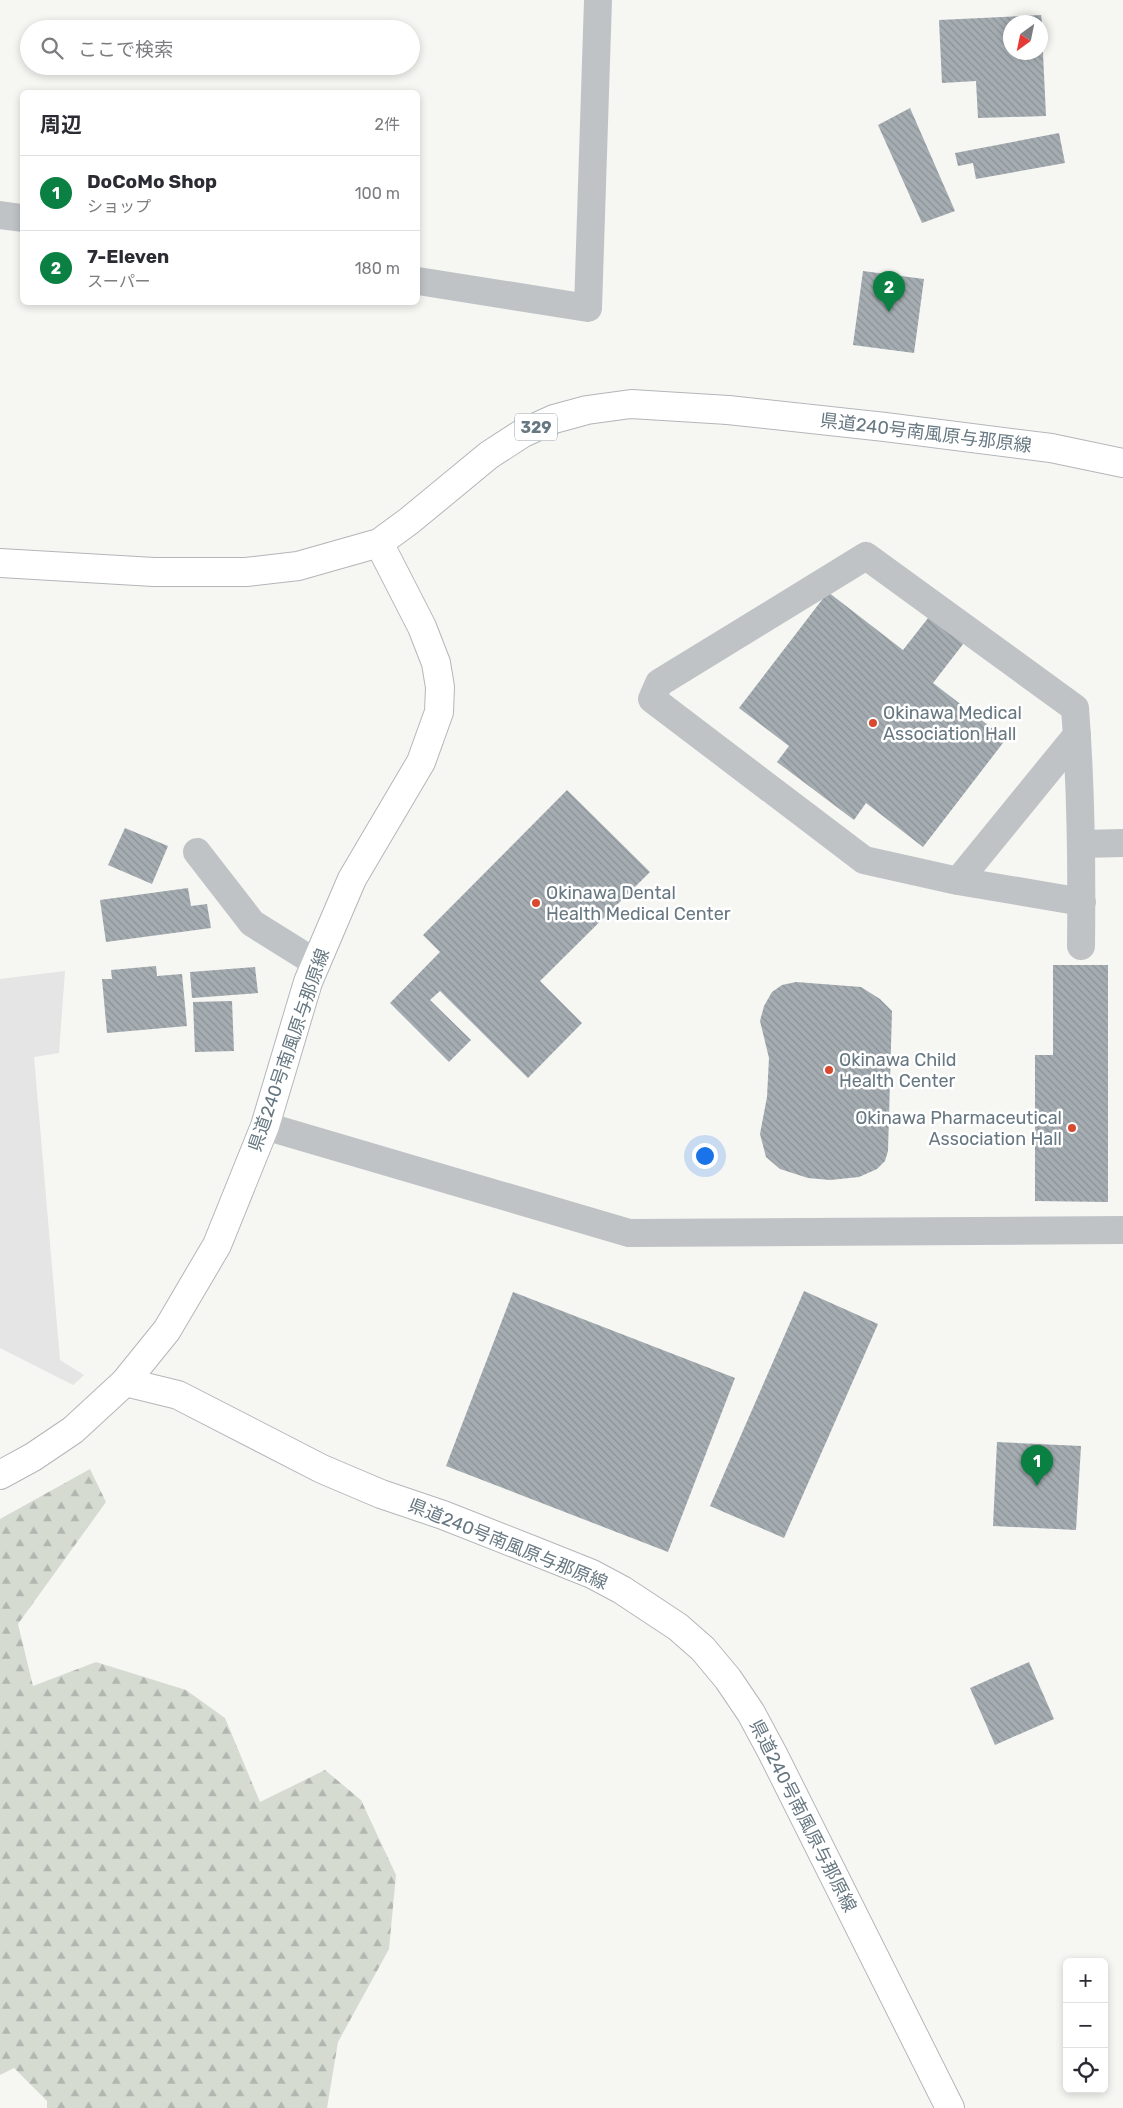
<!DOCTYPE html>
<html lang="ja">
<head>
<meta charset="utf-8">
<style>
	:root { --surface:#fff; --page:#f7f7f7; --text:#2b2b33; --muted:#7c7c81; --line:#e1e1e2; --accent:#0b8043 }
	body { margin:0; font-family:Rubik,"Noto Sans JP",sans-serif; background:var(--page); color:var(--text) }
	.controls { position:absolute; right:15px; bottom:15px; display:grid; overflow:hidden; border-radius:8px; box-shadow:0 2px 8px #0003 }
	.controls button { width:45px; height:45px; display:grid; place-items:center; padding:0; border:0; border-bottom:1px solid var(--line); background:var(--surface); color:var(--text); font:25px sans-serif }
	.compass { position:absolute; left:1003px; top:15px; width:45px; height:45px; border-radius:50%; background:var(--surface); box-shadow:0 2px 8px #0003; rotate:213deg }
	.you { position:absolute; left:704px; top:1155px; width:18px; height:18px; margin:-12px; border:4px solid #fff; border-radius:50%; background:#1a73e8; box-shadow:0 0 0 8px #1a73e833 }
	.badge { display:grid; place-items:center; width:32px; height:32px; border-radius:50%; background:var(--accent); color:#fff; font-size:16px; font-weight:700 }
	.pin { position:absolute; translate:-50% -41px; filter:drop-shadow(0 1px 2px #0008) }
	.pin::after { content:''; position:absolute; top:26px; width:18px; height:15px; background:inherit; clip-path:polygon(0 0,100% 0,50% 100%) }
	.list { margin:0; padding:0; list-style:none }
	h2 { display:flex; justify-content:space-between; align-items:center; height:65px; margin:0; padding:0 20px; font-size:21px }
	h2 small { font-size:16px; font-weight:400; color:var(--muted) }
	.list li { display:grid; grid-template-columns:32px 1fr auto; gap:15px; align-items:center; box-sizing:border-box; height:75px; padding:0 20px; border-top:1px solid var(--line) }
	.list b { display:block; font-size:19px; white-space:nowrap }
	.list p { margin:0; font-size:16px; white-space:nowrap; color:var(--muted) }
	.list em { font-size:16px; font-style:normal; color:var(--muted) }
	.icon { flex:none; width:28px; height:28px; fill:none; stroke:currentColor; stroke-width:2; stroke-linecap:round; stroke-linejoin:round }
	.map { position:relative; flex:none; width:1123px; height:2108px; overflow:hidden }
	.search { position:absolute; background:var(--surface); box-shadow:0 2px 8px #0003; left:20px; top:20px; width:400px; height:55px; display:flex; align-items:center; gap:12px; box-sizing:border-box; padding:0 18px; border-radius:28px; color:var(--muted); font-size:19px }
	.panel { position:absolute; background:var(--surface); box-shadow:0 2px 8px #0003; left:20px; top:90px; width:400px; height:215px; border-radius:8px }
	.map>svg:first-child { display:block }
	.built { fill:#e4e5e4 }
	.forest { fill:url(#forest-firs) }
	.building { fill:url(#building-back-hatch) }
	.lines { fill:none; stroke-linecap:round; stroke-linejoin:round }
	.major-casing { stroke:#b3b7ba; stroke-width:30 }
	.highway-casing { stroke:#b2b6b9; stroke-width:30 }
	.minor { stroke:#bfc3c6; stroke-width:28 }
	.major { stroke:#fff; stroke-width:28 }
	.highway { stroke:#fff; stroke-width:28 }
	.poi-dot { fill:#d94930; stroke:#fff; stroke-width:2 }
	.labels { text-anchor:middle; stroke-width:5; stroke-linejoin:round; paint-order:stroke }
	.shield { fill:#fff; stroke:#95a0a8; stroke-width:1 }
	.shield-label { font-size:16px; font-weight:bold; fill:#677882 }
	.street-label { font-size:18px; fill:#677882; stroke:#fff }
	.poi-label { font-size:18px; fill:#677882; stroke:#fff; text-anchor:start }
</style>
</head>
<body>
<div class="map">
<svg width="1123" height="2108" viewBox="0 0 1123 2108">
	<defs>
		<pattern id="forest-firs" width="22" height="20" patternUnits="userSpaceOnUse" patternTransform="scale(1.25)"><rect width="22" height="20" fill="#d6dbd2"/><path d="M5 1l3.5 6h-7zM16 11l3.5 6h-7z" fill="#b1b6b0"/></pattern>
		<pattern id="building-back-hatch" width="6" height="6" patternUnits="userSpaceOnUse" patternTransform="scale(1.25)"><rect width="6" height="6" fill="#a5adb2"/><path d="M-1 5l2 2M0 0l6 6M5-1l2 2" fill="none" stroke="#8a9296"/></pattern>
	</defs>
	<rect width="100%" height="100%" fill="#f6f6f3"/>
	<path class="built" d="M65,971L59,1053L34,1057L60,1360L84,1375L73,1385L0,1348V979Z"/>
	<path class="forest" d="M90,1469L106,1502L18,1624L33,1686L96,1662L186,1690L225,1718L260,1802L325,1770L361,1800L396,1875L389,1949L338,2042L327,2108H47V2101L14,2068L0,2075V1519Z"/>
	<g class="building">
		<path d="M1041,15L1042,22H1010V52H1040V32H1042L1046,116L978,118L976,81L942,83L939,20Z"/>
		<path d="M910,108L955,211L922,223L878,125Z"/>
		<path d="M1059,133L1065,163L976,179L973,163L958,166L955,153Z"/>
		<path d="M863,271L924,279L914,353L853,345Z"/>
		<path d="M828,592L903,650L932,613L967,639L933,683L1006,739L923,847L866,803L854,820L777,762L789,746L739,708Z"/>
		<path d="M567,790L650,872L540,981L582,1023L528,1078L440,991L430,1000L471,1040L449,1062L390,1003L440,952L423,935Z"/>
		<path d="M125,828L168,846L152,884L108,865Z"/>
		<path d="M188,888L191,906L207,904L211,928L106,942L100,900Z"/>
		<path d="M1053,965H1108V1202L1035,1201V1055H1053Z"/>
		<path d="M156,966L157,976L182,974L187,1026L107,1033L102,979H112L111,970Z"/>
		<path d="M255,967L258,993L192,998L190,972Z"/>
		<path d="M796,982L861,987L880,999L892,1011L888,1151L885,1161L877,1169L859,1177L830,1180L808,1178L780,1169L766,1157L760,1134L767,1097L769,1058L760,1021L764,1006L772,992L782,985Z"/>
		<path d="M232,1001L234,1051L195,1052L193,1002Z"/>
		<path d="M804,1291L878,1324L784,1538L710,1506Z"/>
		<path d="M513,1292L735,1378L668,1552L446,1466Z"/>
		<path d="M997,1442L1081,1446L1076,1530L993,1526Z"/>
		<path d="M1029,1662L1054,1719L995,1745L970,1688Z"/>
	</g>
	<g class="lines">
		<defs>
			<g id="major">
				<path d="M728,410L885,427L1051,448L1123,463"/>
				<path d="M125,1382L178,1395L322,1469L381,1494L443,1515L532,1550L592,1574L622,1590L678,1627L703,1649L728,1679L751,1713L773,1754L950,2108"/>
				<path d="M0,1475L33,1457L73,1430L125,1382L167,1330L217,1245L265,1126L308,982L352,879L421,762L439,712L440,687L436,663L422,627L379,543"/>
			</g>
			<path id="highway" d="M0,563L154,572H246L298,566L379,543L409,521L489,455L523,433L554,419L587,410L631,404L728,410"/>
		</defs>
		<use href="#major" class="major-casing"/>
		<use href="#highway" class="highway-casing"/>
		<g class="minor">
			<path d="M0,215L22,218"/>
			<path d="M418,281L588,308L598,0"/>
			<path d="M1082,844L1123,843"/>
			<path d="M197,852L252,923L316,963"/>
			<path d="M958,881L1077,735"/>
			<path d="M1081,946C1082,866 1081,787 1075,708L866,556L659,683L652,699L864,860L958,881L1082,902"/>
			<path d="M265,1126L629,1233L1123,1230"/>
		</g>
		<use href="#major" class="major"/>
		<use href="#highway" class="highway"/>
	</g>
	<g class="poi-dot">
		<circle cx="873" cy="723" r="5"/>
		<circle cx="536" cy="903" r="5"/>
		<circle cx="829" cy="1070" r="5"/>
		<circle cx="1072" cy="1128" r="5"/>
	</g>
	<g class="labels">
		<rect class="shield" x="515" y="413.5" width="42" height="27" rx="4"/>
		<g class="shield-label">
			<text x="536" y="433">329</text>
		</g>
		<g class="street-label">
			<text transform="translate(926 433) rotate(7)" y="6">県道240号南風原与那原線</text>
			<text transform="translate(289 1050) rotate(-71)" y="6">県道240号南風原与那原線</text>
			<text transform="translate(508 1544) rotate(22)" y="6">県道240号南風原与那原線</text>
			<text transform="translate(803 1816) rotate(63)" y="6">県道240号南風原与那原線</text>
		</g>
		<g class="poi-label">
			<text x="883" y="719">Okinawa Medical<tspan x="883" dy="21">Association Hall</tspan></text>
			<text x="546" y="899">Okinawa Dental<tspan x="546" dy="21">Health Medical Center</tspan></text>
			<text x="839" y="1066">Okinawa Child<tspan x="839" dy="21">Health Center</tspan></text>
			<text x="1062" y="1124" text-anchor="end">Okinawa Pharmaceutical<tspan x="1062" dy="21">Association Hall</tspan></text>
		</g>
	</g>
</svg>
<div class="controls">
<button>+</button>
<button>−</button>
<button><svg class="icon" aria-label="locate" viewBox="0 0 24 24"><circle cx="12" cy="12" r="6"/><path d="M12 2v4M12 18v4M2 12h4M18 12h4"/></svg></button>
</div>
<svg class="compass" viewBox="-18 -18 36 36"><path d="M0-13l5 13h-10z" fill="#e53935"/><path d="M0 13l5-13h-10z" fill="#7c7c81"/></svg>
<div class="you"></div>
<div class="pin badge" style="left:1037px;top:1486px">1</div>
<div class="pin badge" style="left:889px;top:312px">2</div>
<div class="search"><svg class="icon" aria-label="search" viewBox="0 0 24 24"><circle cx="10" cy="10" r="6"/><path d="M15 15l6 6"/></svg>ここで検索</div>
<section class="panel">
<h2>周辺<small>2件</small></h2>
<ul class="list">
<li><span class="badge">1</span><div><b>DoCoMo Shop</b><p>ショップ</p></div><em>100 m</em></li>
<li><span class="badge">2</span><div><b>7-Eleven</b><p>スーパー</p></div><em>180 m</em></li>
</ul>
</section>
</div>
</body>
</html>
